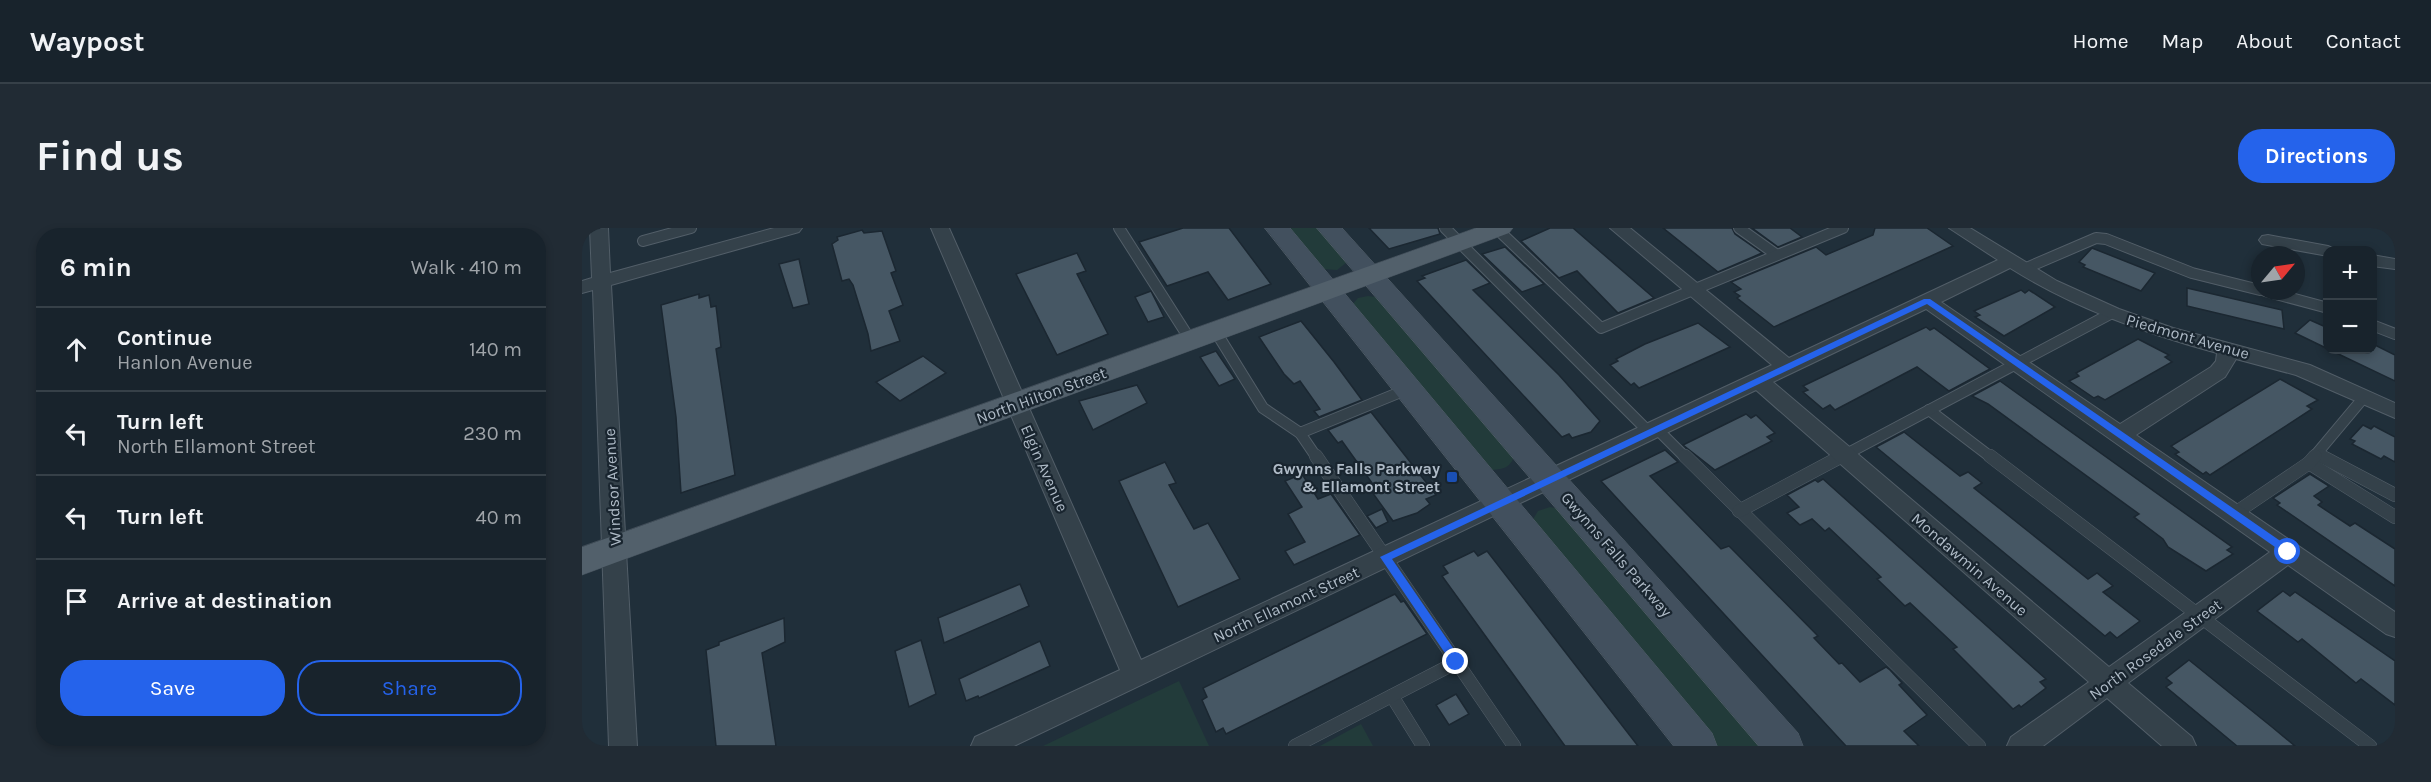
<!DOCTYPE html>
<html lang="en">
<head>
<meta charset="utf-8">
<style>
	:root { --surface:#18232c; --page:#212b34; --text:#f1f3f6; --muted:#9fa4a9; --line:#364048; --accent:#2563eb }
	body { margin:0; font-family:Karla,sans-serif; background:var(--page); color:var(--text) }
	.controls { position:absolute; right:18px; top:18px; display:grid; overflow:hidden; border-radius:12px; box-shadow:0 3px 9px #0003 }
	.controls button { width:54px; height:54px; display:grid; place-items:center; padding:0; border:0; border-bottom:2px solid var(--line); background:var(--surface); color:var(--text); font:30px sans-serif }
	.compass { position:absolute; left:1669px; top:18px; width:54px; height:54px; border-radius:50%; background:var(--surface); box-shadow:0 3px 9px #0003; rotate:61deg }
	.stop { position:absolute; width:18px; height:18px; margin:-14px; border:4px solid #2563eb; border-radius:50%; background:#fff }
	.stop.end { background:#2563eb; border-color:#fff; box-shadow:0 2px 6px #0008 }
	.list { margin:0; padding:0; list-style:none }
	h2 { display:flex; justify-content:space-between; align-items:center; height:78px; margin:0; padding:0 24px; font-size:26px }
	h2 small { font-size:20px; font-weight:400; color:var(--muted) }
	.list li { display:grid; grid-template-columns:39px 1fr auto; gap:18px; align-items:center; box-sizing:border-box; height:84px; padding:0 24px; border-top:2px solid var(--line) }
	.list b { display:block; font-size:22px; white-space:nowrap }
	.list p { margin:0; font-size:20px; white-space:nowrap; color:var(--muted) }
	.list em { font-size:20px; font-style:normal; color:var(--muted) }
	.actions { display:flex; gap:12px; padding:18px 24px }
	.actions a { flex:1; padding:14px 0; border:2px solid var(--accent); border-radius:24px; text-align:center; font-size:21px; color:var(--accent) }
	.actions .main { background:var(--accent); color:#fff }
	.icon { flex:none; width:33px; height:33px; fill:none; stroke:currentColor; stroke-width:2; stroke-linecap:round; stroke-linejoin:round }
	.map { position:relative; flex:none; width:1813px; height:518px; overflow:hidden; border-radius:24px }
	header { display:flex; align-items:center; gap:36px; box-sizing:border-box; height:84px; padding:0 30px; background:var(--surface); border-bottom:2px solid var(--line) }
	header strong { font-size:28px }
	nav { display:flex; gap:33px; margin-inline-start:auto; font-size:21px }
	.intro { display:flex; align-items:center; justify-content:space-between; box-sizing:border-box; height:144px; padding:0 36px }
	h1 { margin:0; font-size:42px }
	.button { padding:15px 27px; border-radius:24px; background:var(--accent); color:#fff; font-size:21px; font-weight:700 }
	main { display:flex; gap:36px; padding:0 36px }
	aside { flex:1; background:var(--surface); border-radius:24px; box-shadow:0 3px 9px #0003 }
	.map>svg:first-child { display:block }
	.green { fill:#223b3a }
	.building { fill:#465764; stroke:#1b2731; stroke-width:1.5 }
	.lines { fill:none; stroke-linecap:round; stroke-linejoin:round }
	.service-far1-casing { stroke:#525e68; stroke-width:12 }
	.service-casing { stroke:#525e68; stroke-width:14 }
	.minor-casing { stroke:#525e68; stroke-width:2 }
	.secondary-casing { stroke:#525e68; stroke-width:1 }
	.primary-casing { stroke:#404c57; stroke-width:1 }
	.service-far1 { stroke:#34414a; stroke-width:10 }
	.service { stroke:#34414a; stroke-width:13 }
	.minor { fill:#34414a; fill-rule:evenodd }
	.secondary { fill:#42505e; fill-rule:evenodd }
	.primary { fill:#52606b; fill-rule:evenodd }
	.route { fill:#2563eb }
	.transit-dot { fill:#1a4fb4; stroke:#19252f; stroke-width:2 }
	.labels { text-anchor:middle; stroke-width:4.5; stroke-linejoin:round; paint-order:stroke }
	.street-label { font-size:16px; fill:#afbbc7; stroke:#19252f }
	.poi-label { font-size:16px; font-weight:bold; fill:#afbbc7; stroke:#19252f; text-anchor:end }
</style>
</head>
<body>
<header>
<strong>Waypost</strong>
<nav><a>Home</a><a>Map</a><a>About</a><a>Contact</a></nav>
</header>
<div class="intro"><h1>Find us</h1><a class="button">Directions</a></div>
<main>
<aside>
<h2>6 min<small>Walk · 410 m</small></h2>
<ul class="list">
<li><svg class="icon" aria-label="ahead" viewBox="0 0 24 24"><path d="M12 20V5M6 11l6-6 6 6"/></svg><div><b>Continue</b><p>Hanlon Avenue</p></div><em>140 m</em></li>
<li><svg class="icon" aria-label="left" viewBox="0 0 24 24"><path d="M17 20v-9H6M10 6l-5 5 5 5"/></svg><div><b>Turn left</b><p>North Ellamont Street</p></div><em>230 m</em></li>
<li><svg class="icon" aria-label="left" viewBox="0 0 24 24"><path d="M17 20v-9H6M10 6l-5 5 5 5"/></svg><div><b>Turn left</b></div><em>40 m</em></li>
<li><svg class="icon" aria-label="arrive" viewBox="0 0 24 24"><path d="M6 21V4h12l-3 4 3 4H6"/></svg><div><b>Arrive at destination</b></div></li>
</ul>
<div class="actions"><a class="main">Save</a><a>Share</a></div>
</aside>
<div class="map">
<svg width="1813" height="518" viewBox="0 0 1813 518">
	<rect width="100%" height="100%" fill="#202f3a"/>
	<g class="green">
		<path d="M705,0H738L765,34L755,42L740,41Z"/>
		<path d="M786,68L794,69L932,229C927,240 922,241 910,242L770,77L776,70Z"/>
		<path d="M968,279L978,281L1187,518H1134L950,293L956,283Z"/>
		<path d="M597,453L627,518H461Z"/>
		<path d="M779,496L791,518H738Z"/>
	</g>
	<g class="building">
		<path d="M601,0H647L689,56L646,72L626,44L585,58L557,14Z"/>
		<path d="M787,0H856L858,6L807,21Z"/>
		<path d="M968,0H991L1072,70L1036,85L995,43L977,50L939,13Z"/>
		<path d="M1081,0H1150L1153,6L1180,25L1136,44Z"/>
		<path d="M1170,0H1208L1220,9L1196,19Z"/>
		<path d="M1293,0H1345L1371,18L1192,99L1155,70L1158,68L1152,64L1159,61L1149,54L1234,19L1244,27L1291,7Z"/>
		<path d="M280,2L282,5L300,3L314,43L309,45L321,77L307,83L318,113L289,123L286,106L271,57L267,51L260,53L250,16L256,12L255,9Z"/>
		<path d="M923,19L962,56L940,64L900,26Z"/>
		<path d="M1510,20L1573,45L1559,63L1501,39L1503,37L1497,34Z"/>
		<path d="M495,25L504,43L495,46L526,106L475,127L434,46Z"/>
		<path d="M217,31L227,76L211,80L197,36Z"/>
		<path d="M884,32L908,55L891,62L977,147L1018,193L1009,204L990,210L987,206L980,209L835,53L843,50L840,48Z"/>
		<path d="M1605,60L1700,82L1702,101L1605,78Z"/>
		<path d="M1439,62L1443,65L1447,62L1473,79L1422,108L1393,89L1398,87L1392,83Z"/>
		<path d="M569,63L582,89L566,94L553,69Z"/>
		<path d="M117,66V70L127,67L129,79L134,78L139,119L134,121L153,247L99,265L94,189L79,77Z"/>
		<path d="M1728,92L1746,100V121L1713,105Z"/>
		<path d="M719,93L752,134L780,172L737,189L732,183L738,181L718,153L712,156L702,146L677,109Z"/>
		<path d="M1116,95L1148,119L1057,160L1052,155L1049,157L1028,137L1036,133L1034,131L1063,116Z"/>
		<path d="M1344,99L1348,102L1352,100L1408,141L1367,163L1335,139L1253,182L1248,177L1241,181L1221,164L1226,162L1221,158Z"/>
		<path d="M1556,111L1587,127L1583,129L1590,134L1523,172L1516,168L1512,170L1487,153L1497,148L1494,145Z"/>
		<path d="M1791,116L1813,127V153L1748,122H1791Z"/>
		<path d="M634,123L653,151L637,158L618,129Z"/>
		<path d="M341,128L364,145L318,173L294,154Z"/>
		<path d="M1698,151L1736,172L1725,178L1730,181L1628,247L1624,244L1621,246L1593,226L1597,224L1589,218Z"/>
		<path d="M1418,153L1650,319L1645,322L1651,326L1624,343L1586,319L1581,311L1552,289L1557,286L1406,176L1390,168Z"/>
		<path d="M555,157L565,175L511,202L497,173Z"/>
		<path d="M789,184L854,267L844,271L848,276L835,285L811,293L790,264L795,262L760,213L756,215L746,202Z"/>
		<path d="M1164,186L1169,190L1174,187L1193,205L1185,209L1190,213L1133,242L1101,217Z"/>
		<path d="M1781,197L1789,201L1792,198L1813,209V234L1802,228L1799,231L1770,216L1773,213L1768,211Z"/>
		<path d="M1322,204L1378,248L1386,244L1400,255L1392,260L1506,351L1515,345L1531,358L1521,364L1558,393L1535,410L1528,404L1523,408L1294,219Z"/>
		<path d="M1083,222L1096,234L1068,248L1139,321L1147,318L1236,408L1232,410L1257,436L1260,435L1278,454L1304,439L1308,442L1320,455L1317,457L1345,487L1322,503L1337,518H1264L1019,253Z"/>
		<path d="M583,234L594,255L587,257L612,301L626,295L658,351L596,379L537,253Z"/>
		<path d="M720,246L736,271L749,266L778,307L712,337L703,323L723,314L706,286L720,279L703,253Z"/>
		<path d="M1728,246L1747,258L1732,268L1740,274L1736,277L1768,298L1773,295L1813,321V358L1695,277L1698,275L1691,270Z"/>
		<path d="M1241,251L1464,451L1458,454L1464,460L1439,479L1437,477L1431,481L1371,421L1375,419L1328,375L1323,378L1295,351L1299,349L1247,300L1243,303L1230,291L1218,297L1205,285L1217,279L1205,267L1233,252L1236,254Z"/>
		<path d="M800,281L806,294L794,300L785,288Z"/>
		<path d="M892,323L896,328L905,323L1056,518H983L860,348L866,345L861,338Z"/>
		<path d="M438,356L447,378L362,415L356,390Z"/>
		<path d="M1701,363L1708,368L1713,364L1813,433V477L1779,451L1774,455L1720,411L1716,414L1675,383Z"/>
		<path d="M813,366L819,374L822,373L845,406L644,506L641,500L634,504L620,472L625,469L621,460Z"/>
		<path d="M202,390L203,414L180,425L194,518H134L124,422L137,417V414Z"/>
		<path d="M339,412L354,466L327,479L313,423Z"/>
		<path d="M458,413L468,438L397,470L396,468L384,473L377,451Z"/>
		<path d="M1607,432L1690,499L1713,518H1655L1584,459L1590,455L1584,450Z"/>
		<path d="M874,466L887,486L867,497L854,477Z"/>
	</g>
	<g class="lines">
		<defs>
			<g id="service-far1">
				<path d="M537,0L609,113"/>
				<path d="M863,0L1067,204"/>
				<path d="M1157,0L1195,27"/>
				<path d="M915,1L1019,100L1261,0"/>
				<path d="M61,13L109,0"/>
				<path d="M1442,41L1514,10L1524,11L1610,45L1678,62"/>
				<path d="M1683,63L1746,80"/>
				<path d="M1790,97L1813,106"/>
				<path d="M634,104L681,180L718,205L826,161"/>
				<path d="M1347,182L1410,230"/>
				<path d="M1074,200L1104,230"/>
				<path d="M718,205L735,230"/>
				<path d="M1735,226L1742,230"/>
				<path d="M1257,230L1530,85"/>
				<path d="M1731,230L1783,168"/>
			</g>
			<g id="service">
				<path d="M734,228L932,518"/>
				<path d="M1103,228L1397,518"/>
				<path d="M1408,228L1788,518"/>
				<path d="M1739,228L1813,267"/>
				<path d="M1727,235L1813,289"/>
				<path d="M1157,283L1260,228"/>
				<path d="M1652,286L1727,235L1733,228"/>
				<path d="M810,468L841,518"/>
				<path d="M713,518L875,434"/>
			</g>
			<g id="minor">
				<path d="M8,0H26L28,45L192,0H220L217,4L29,57L55,518H27L11,62L0,65V53L10,50Z"/>
				<path d="M349,0H367L559,432L1190,137L1028,0H1048L1207,130L1416,32L1367,0H1388L1475,53L1537,81L1591,100L1728,137L1813,175V190L1714,147L1654,131L1643,149L1554,207L1813,384V409L1804,406L1706,337L1546,455L1610,509L1614,518H1580L1525,470L1461,518H1425L1429,509L1507,454L1174,162L432,518H389L393,509L538,442ZM1428,40C1492,80 1562,105 1635,125L1634,133L1629,139L1538,196L1359,74ZM1344,81L1688,324L1527,439L1191,154Z"/>
				<path d="M1686,7L1746,18L1755,22H1746V28L1680,16L1677,12L1680,8Z"/>
				<path d="M1790,27L1813,31V41L1790,38Z"/>
			</g>
			<g id="secondary">
				<path d="M683,0H708L1130,505L1135,518H1092Z"/>
				<path d="M735,0H760L1216,505L1221,518H1177Z"/>
			</g>
			<path id="primary" d="M894,0H931L927,5L0,347V319Z"/>
		</defs>
		<use href="#service-far1" class="service-far1-casing"/>
		<use href="#service" class="service-casing"/>
		<use href="#minor" class="minor-casing"/>
		<use href="#secondary" class="secondary-casing"/>
		<use href="#primary" class="primary-casing"/>
		<use href="#service-far1" class="service-far1"/>
		<use href="#service" class="service"/>
		<use href="#minor" class="minor"/>
		<use href="#secondary" class="secondary"/>
		<use href="#primary" class="primary"/>
	</g>
	<path class="route" d="M1342,71H1348L1710,321V326H1703L1345,76L810,331L878,430V437H871L798,329Z"/>
	<rect class="transit-dot" x="864" y="243" width="12" height="12" rx="3"/>
	<g class="labels">
		<g class="street-label">
			<text transform="translate(1606 108) rotate(16)" y="6">Piedmont Avenue</text>
			<text transform="translate(459 167) rotate(-20)" y="6">North Hilton Street</text>
			<text transform="translate(463 240) rotate(66)" y="6">Elgin Avenue</text>
			<text transform="translate(30 259) rotate(-93)" y="6">Windsor Avenue</text>
			<text transform="translate(1035 326) rotate(49)" y="6">Gwynns Falls Parkway</text>
			<text transform="translate(1388 336) rotate(41)" y="6">Mondawmin Avenue</text>
			<text transform="translate(704 376) rotate(-25)" y="6">North Ellamont Street</text>
			<text transform="translate(1573 421) rotate(-36)" y="6">North Rosedale Street</text>
		</g>
		<g class="poi-label">
			<text x="858" y="246">Gwynns Falls Parkway<tspan x="858" dy="18">&amp; Ellamont Street</tspan></text>
		</g>
	</g>
</svg>
<div class="controls">
<button>+</button>
<button>−</button>
</div>
<svg class="compass" viewBox="-18 -18 36 36"><path d="M0-13l5 13h-10z" fill="#e53935"/><path d="M0 13l5-13h-10z" fill="#9fa4a9"/></svg>
<div class="stop" style="left:1706px;top:324px"></div>
<div class="stop end" style="left:874px;top:434px"></div>
</div>
</main>
</body>
</html>
